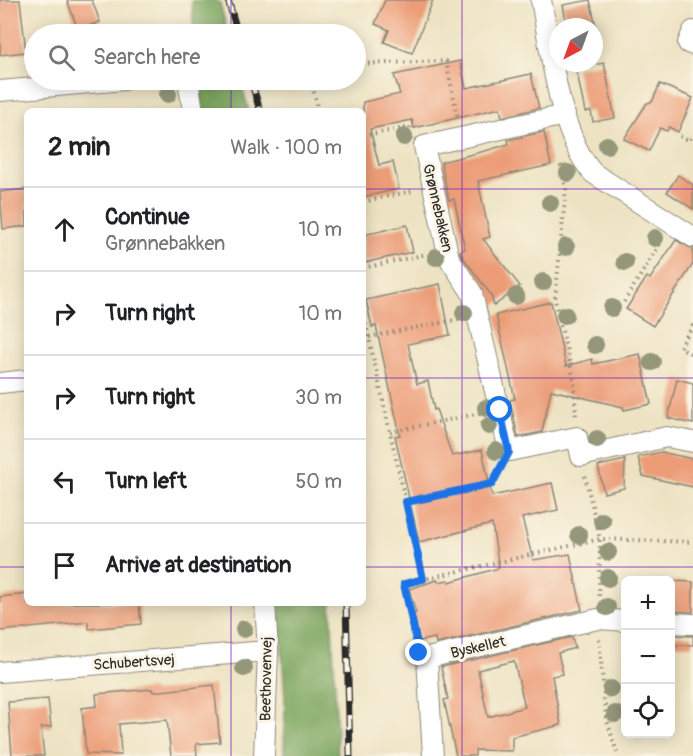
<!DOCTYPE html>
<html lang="en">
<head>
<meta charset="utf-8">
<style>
	:root { --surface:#fff; --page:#f2f2f2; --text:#202124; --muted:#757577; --line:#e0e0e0 }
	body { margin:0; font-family:Pangolin,sans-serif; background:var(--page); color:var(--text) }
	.controls { position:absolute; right:18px; bottom:18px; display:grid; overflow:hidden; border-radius:9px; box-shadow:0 3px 15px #0003 }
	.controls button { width:54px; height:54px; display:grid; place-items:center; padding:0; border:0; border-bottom:2px solid var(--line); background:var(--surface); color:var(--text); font:30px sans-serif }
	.compass { position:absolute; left:549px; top:18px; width:54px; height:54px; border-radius:50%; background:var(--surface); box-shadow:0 3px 15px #0003; rotate:221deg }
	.stop { position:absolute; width:18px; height:18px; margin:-14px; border:4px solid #1a73e8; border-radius:50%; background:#fff }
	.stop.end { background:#1a73e8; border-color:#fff; box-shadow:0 2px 6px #0008 }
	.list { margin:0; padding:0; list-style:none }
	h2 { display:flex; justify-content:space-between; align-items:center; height:78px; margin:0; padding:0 24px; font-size:26px }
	h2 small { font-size:20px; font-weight:400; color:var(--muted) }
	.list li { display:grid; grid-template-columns:39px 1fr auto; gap:18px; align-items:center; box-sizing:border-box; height:84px; padding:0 24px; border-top:2px solid var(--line) }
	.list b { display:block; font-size:22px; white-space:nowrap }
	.list p { margin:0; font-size:20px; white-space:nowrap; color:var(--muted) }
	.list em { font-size:20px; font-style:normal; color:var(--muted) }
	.icon { flex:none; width:33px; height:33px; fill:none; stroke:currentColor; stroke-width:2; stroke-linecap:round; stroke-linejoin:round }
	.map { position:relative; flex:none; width:693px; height:756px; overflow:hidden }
	.search { position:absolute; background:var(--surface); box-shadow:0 3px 15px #0003; left:24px; top:24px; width:342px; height:66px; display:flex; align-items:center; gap:15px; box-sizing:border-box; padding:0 21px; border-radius:33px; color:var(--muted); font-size:22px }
	.panel { position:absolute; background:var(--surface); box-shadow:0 3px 15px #0003; left:24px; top:108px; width:342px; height:498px; border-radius:9px }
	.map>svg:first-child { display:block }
	.forest { fill:#7ba65f; stroke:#536845; stroke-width:1.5 }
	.building { fill:#ec9c77; fill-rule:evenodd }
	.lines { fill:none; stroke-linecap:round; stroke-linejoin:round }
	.minor-casing { stroke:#8c8777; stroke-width:22 }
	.path { stroke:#8c8777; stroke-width:4; stroke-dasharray:1.5 4.5; stroke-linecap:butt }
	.minor { stroke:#fff; stroke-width:20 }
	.rail-casing { stroke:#2b2b2b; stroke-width:7 }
	.rail { stroke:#fcf5e5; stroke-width:4.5; stroke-dasharray:14; stroke-linecap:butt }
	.tree { fill:#94977a }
	.route { stroke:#1a73e8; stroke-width:8 }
	.grid { fill:none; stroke:#7b2cbf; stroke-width:1.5; stroke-opacity:0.55 }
	.labels { text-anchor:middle; stroke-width:6; stroke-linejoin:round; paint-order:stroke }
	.street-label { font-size:15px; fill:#2b2b2b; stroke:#fcf5e5 }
</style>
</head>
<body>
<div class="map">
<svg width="693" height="756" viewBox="0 0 693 756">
	<rect width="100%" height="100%" fill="#fcf5e5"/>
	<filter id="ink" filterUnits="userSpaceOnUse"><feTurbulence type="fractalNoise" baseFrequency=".0167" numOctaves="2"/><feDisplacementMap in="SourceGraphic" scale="12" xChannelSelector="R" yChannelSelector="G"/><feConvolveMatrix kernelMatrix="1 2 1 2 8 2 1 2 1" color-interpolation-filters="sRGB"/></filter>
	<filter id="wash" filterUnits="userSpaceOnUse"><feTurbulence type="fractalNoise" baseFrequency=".008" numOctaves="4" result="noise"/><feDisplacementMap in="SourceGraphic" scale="24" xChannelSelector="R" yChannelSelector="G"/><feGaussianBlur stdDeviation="1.35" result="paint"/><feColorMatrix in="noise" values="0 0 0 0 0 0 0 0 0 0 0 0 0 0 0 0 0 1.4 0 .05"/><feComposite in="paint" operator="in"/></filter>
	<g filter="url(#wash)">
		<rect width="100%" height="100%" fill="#ede3c3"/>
		<g class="forest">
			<path d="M216,0L220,3L228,34H194L192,1Z"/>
			<path d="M199,80H240L249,111H204Z"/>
			<path d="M279,603H331L338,756H284L285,698Z"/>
		</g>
		<g id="blocks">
			<g class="building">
				<path d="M0,0H20L26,52L0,55Z"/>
				<path d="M67,0H92L100,22L78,30Z"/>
				<path d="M385,0H433L412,53L384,42L389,30L375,24Z"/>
				<path d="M590,0L596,27H567L563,5Z"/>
				<path d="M460,61L466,88L531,74L539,108L502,117L500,108L414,128L412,120L370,129L379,165L393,162L399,189L363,197V102L400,94L394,75Z"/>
				<path d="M604,63L615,118L593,122L591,111L585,112L576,68Z"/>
				<path d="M660,84L693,98L678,132L669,127L667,131L660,128L649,151L624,139L647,103L652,102Z"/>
				<path d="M544,132L551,165L478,181L490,237L483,239L520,286L494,306L491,295L460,253V251L465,249L454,199L449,200L441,162L485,151L509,144L508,140Z"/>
				<path d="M678,175L693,185V209L667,192Z"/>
				<path d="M27,189V226L3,229L0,192Z"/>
				<path d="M407,225L413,252L363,263V235Z"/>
				<path d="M676,240L693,249V264L653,326L626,309L647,277L650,279Z"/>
				<path d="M440,284L450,335L408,344L417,384L428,381L434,410L436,409L452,456L482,450L492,496L552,483L558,510L522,518L533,560L570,554L582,610L436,644L435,638L419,641L413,613H416L409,589L437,580L438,582L448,580L449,582L499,568L492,524L419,542L395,436L400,435L376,326L372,327L366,300Z"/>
				<path d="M551,302L566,366L592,359L593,364L640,354L651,404L624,410L623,407L551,390L542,432L518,437L510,400L515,399L496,315Z"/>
				<path d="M677,379L693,383V424L668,418Z"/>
				<path d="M661,452L693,459V487L643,476L638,457Z"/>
				<path d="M625,460L624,488L604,493L598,466Z"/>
				<path d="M670,581L693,582V612L670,611Z"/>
				<path d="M27,594V603H139L141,624L89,629L88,622L0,631V597Z"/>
				<path d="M670,635L693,636V645H670Z"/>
				<path d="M572,637L575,648L558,653L563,674L552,676L561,725L512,737V751L475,750V756H456L444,700L448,699L441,667ZM514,661L525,707L488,717L478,670Z"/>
				<path d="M214,685L220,742L196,744L197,756H171L167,720L119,724L121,755L86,754L82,708L97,706L96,694L152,689L153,692Z"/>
				<path d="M48,699L51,727L41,728L44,756H12L8,702Z"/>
			</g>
		</g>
	</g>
	<g filter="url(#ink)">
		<use href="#blocks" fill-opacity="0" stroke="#8c8777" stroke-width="1.5"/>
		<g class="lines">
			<defs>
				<g id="minor">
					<path d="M541,0C551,51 559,135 593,173L693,237"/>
					<path d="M693,31L688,43L693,45"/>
					<path d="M188,80L193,111"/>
					<path d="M0,91L124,80"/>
					<path d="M565,115L424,146L449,258L472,293L509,451L577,437L581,456L667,437L693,442"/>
					<path d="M0,383L27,380"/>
					<path d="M670,623L693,624"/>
					<path d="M0,672L268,651"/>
					<path d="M264,756L268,651L265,603"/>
					<path d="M433,756L427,658L598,619L626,621"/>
				</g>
			</defs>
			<use href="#minor" class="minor-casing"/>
			<g class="path">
				<path d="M356,64L446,61L458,118"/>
				<path d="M311,80L318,111"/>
				<path d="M363,136L410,127L411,132"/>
				<path d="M680,136L689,141L693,135"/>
				<path d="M561,165L566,189L555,301L574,380L576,418"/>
				<path d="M363,202L412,191"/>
				<path d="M363,268L427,254"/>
				<path d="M624,302L662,241"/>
				<path d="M363,312L423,579"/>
				<path d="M693,325L680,347L693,355"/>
				<path d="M369,337L459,319"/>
				<path d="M390,432L481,413"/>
				<path d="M585,476L600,539L599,598"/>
				<path d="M406,502L492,484L500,469"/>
				<path d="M599,639L606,717L618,756"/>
				<path d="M416,641L403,584L600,539L693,542"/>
			</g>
			<use href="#minor" class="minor"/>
			<defs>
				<g id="rail">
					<path d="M228,0L238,34"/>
					<path d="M251,80L260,111"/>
					<path d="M346,603L350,756"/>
				</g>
			</defs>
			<use href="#rail" class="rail-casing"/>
			<use href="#rail" class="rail"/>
		</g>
		<g class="tree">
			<circle cx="168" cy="94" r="9"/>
			<circle cx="404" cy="137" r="9"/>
			<circle cx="607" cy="145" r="9"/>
			<circle cx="568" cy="173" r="9"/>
			<circle cx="550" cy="203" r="9"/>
			<circle cx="655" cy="238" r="9"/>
			<circle cx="566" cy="247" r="9"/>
			<circle cx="436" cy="257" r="9"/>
			<circle cx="625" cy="262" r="9"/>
			<circle cx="543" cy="282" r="9"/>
			<circle cx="516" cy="296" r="9"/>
			<circle cx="612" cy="308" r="9"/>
			<circle cx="464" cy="313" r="9"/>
			<circle cx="565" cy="315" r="9"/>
			<circle cx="595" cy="345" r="9"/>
			<circle cx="652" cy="362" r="9"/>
			<circle cx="486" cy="408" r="9"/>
			<circle cx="489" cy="426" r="9"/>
			<circle cx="597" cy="439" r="9"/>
			<circle cx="496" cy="451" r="9"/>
			<circle cx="602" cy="521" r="9"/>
			<circle cx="579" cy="535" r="9"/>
			<circle cx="608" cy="552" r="9"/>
			<circle cx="608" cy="578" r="9"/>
			<circle cx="607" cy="607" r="9"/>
			<circle cx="244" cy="629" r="9"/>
			<circle cx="244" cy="668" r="9"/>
			<circle cx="611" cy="689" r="9"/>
			<circle cx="615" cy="714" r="9"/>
		</g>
	</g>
	<g class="lines" filter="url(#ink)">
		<path class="route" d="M419,653L404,584L423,579L406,502L492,484L509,452L500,410"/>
	</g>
	<path class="grid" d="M231,0V34M462,0V756M231,80V111M0,189H27M363,189H693M0,378H27M363,378H693M0,567H27M363,567H693M231,603V756"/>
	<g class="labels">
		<g class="street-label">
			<text transform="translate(438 208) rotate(77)" y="5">Grønnebakken</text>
			<text transform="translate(478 647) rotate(-13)" y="5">Byskellet</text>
			<text transform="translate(134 662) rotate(-4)" y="5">Schubertsvej</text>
			<text transform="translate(266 679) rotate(-89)" y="5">Beethovenvej</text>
		</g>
	</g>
</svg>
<div class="controls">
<button>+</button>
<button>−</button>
<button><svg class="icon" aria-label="locate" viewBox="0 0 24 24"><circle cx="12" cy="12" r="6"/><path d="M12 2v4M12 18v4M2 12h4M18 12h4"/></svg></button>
</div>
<svg class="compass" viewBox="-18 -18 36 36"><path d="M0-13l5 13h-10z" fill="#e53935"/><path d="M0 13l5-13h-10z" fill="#757577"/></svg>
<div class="stop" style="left:500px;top:410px"></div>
<div class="stop end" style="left:419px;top:653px"></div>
<div class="search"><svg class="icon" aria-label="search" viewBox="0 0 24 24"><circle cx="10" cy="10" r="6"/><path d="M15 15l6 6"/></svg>Search here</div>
<section class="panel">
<h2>2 min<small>Walk · 100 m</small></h2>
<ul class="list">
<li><svg class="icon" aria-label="ahead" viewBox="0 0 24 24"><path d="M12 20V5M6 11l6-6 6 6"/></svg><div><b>Continue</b><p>Grønnebakken</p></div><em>10 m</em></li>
<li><svg class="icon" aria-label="right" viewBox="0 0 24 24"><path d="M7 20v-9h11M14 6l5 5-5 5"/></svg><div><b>Turn right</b></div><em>10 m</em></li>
<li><svg class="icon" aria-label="right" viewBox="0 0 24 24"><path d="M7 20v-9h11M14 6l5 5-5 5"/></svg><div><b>Turn right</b></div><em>30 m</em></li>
<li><svg class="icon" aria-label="left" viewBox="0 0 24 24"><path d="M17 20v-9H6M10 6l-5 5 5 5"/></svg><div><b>Turn left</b></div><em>50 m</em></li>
<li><svg class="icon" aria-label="arrive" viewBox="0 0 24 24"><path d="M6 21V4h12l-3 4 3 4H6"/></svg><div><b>Arrive at destination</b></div></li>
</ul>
</section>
</div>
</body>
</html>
